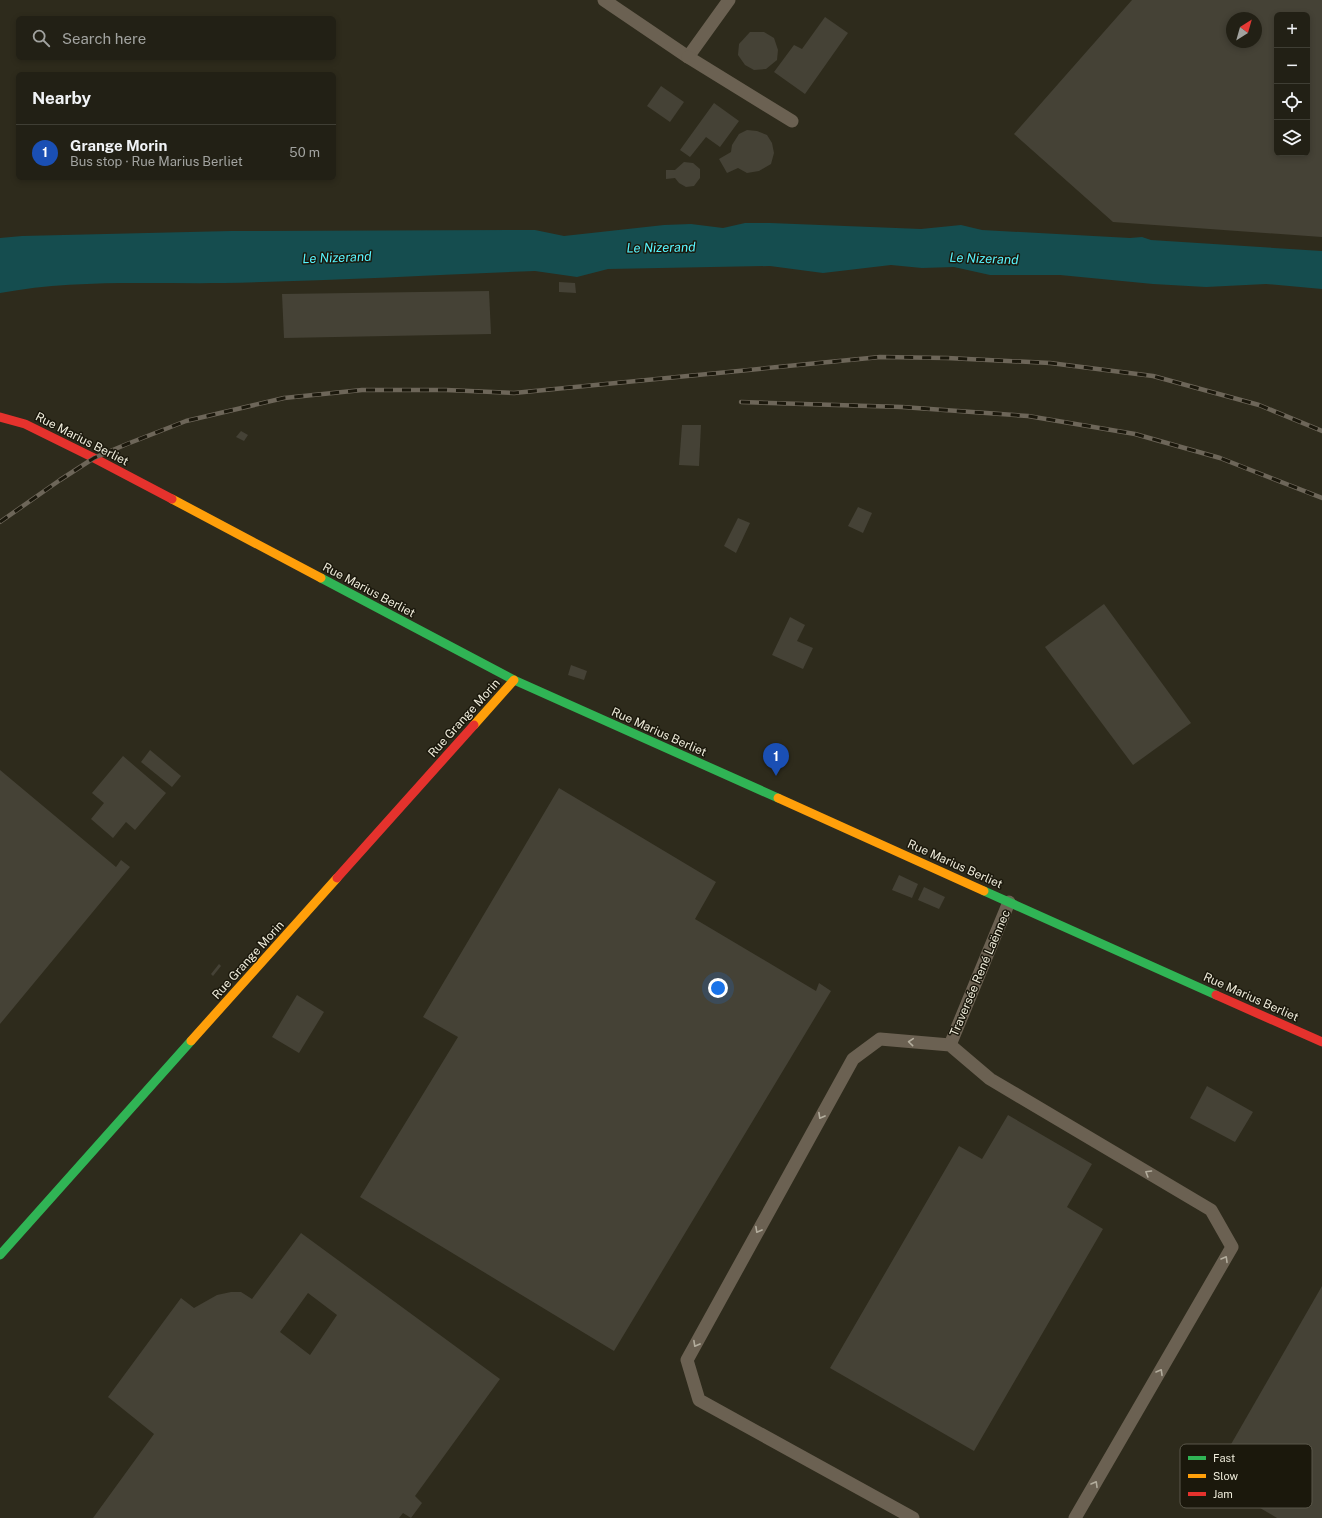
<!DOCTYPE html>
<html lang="en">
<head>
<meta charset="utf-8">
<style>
	:root { --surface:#222015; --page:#2a281e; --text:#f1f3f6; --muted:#a2a3a0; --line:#3f3e34; --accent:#aba898 }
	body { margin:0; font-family:"Public Sans",sans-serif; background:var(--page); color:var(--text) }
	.controls { position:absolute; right:12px; top:12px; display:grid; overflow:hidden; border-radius:6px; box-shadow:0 2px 6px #0003 }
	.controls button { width:36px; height:36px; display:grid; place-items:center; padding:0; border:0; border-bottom:1px solid var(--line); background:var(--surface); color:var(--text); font:20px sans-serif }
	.compass { position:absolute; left:1226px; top:12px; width:36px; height:36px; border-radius:50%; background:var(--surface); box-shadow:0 2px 6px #0003; rotate:37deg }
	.you { position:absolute; left:718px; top:988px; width:14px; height:14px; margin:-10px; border:3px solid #fff; border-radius:50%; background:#1a73e8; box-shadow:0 0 0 6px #1a73e833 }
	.badge { display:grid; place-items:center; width:26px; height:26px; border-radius:50%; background:var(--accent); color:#fff; font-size:13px; font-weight:700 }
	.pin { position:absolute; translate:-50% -33px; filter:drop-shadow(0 1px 2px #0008) }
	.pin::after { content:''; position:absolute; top:21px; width:14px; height:12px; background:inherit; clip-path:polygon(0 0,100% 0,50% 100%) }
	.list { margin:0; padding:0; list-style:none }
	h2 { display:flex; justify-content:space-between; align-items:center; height:52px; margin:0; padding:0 16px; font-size:17px }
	h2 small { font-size:13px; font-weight:400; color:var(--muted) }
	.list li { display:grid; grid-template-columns:26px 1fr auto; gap:12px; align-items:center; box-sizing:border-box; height:56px; padding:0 16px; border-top:1px solid var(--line) }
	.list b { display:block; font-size:15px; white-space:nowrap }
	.list p { margin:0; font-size:13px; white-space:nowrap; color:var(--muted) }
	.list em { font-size:13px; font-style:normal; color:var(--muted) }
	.icon { flex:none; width:22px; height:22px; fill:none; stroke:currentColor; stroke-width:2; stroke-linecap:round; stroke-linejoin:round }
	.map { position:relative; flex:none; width:1322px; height:1518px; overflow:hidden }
	.search { position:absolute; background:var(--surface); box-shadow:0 2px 6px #0003; left:16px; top:16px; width:320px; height:44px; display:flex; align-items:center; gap:10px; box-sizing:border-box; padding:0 14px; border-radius:6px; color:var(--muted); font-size:15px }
	.panel { position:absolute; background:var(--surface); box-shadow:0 2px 6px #0003; left:16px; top:72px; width:320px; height:108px; border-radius:6px }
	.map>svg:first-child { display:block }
	.water { fill:#154d4f }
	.building { fill:#454236; fill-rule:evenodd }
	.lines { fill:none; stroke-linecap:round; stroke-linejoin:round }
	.lane { stroke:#6b6152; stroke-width:13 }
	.fast { stroke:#30b455; stroke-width:9 }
	.slow { stroke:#ff9f0a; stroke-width:9 }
	.jam { stroke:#e5322d; stroke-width:9 }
	.rail-casing { stroke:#6d6659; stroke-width:4.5 }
	.rail { stroke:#1b180c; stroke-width:3; stroke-dasharray:9; stroke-linecap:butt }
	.oneway { stroke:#b3ad9d }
	.labels { text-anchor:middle; stroke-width:3; stroke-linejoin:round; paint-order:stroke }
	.street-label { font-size:12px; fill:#eeebda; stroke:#1b180c }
	.water-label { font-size:13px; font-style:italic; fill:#57f4fe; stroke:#1b180c }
	.key { fill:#1b180c; stroke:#5a574a; stroke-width:1 }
	.key-label { font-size:11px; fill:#eeebda }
</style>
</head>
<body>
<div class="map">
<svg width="1322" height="1518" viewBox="0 0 1322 1518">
	<rect width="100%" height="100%" fill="#2e2b1c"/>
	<path class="water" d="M745,223H770L921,229L961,225L982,230L1130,238L1142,237L1151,240L1322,251V289L1266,284L1206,287L1153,284L1060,275H990L954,267L922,268L891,265L823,273L770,266L608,269L577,277L535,271C431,275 327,281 224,283C149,284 73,279 0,293V238L22,236L231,231L535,230L564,236L664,225L691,224L723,228Z"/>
	<g class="building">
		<path d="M1132,0H1322V237L1113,222L1014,134ZM1277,15H1307V153H1277ZM1232,18H1256V42H1232Z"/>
		<path d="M825,17L848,33L805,94L774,72L794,45L802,49Z"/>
		<path d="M750,32H764L774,38L778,50L777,60L766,69L754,70L745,65L738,55L739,44Z"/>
		<path d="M661,86L684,102L670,122L647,106Z"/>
		<path d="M714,103L739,121L720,147L706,137L690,157L680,150Z"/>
		<path d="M747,130L757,131L767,135L772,143L774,153L771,164L759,171L747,173L738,168L727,173L719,159L731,152L732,145L739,134Z"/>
		<path d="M684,162L693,163L700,169V178L694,186L686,187L679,183L675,178L666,179V170H675Z"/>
		<path d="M559,282L575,283L576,293L559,292Z"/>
		<path d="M489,291L491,334L284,338L282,294Z"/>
		<path d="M682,425H701L699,466L679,465Z"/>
		<path d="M241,431L248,435L244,441L236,437Z"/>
		<path d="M858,507L872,513L863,533L848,526Z"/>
		<path d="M738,518L750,523L736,553L724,546Z"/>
		<path d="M1104,604L1191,723L1133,765L1045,647Z"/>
		<path d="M790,617L805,625L797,641L813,648L803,669L772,655Z"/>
		<path d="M571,665L587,671L584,680L568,675Z"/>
		<path d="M150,750L181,776L172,787L141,762Z"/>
		<path d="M123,756L166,793L135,830L126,822L113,838L91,819L104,803L92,793Z"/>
		<path d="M0,770L116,867L121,860L130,867L0,1024Z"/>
		<path d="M559,788L716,882L695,919L816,991L819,983L831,991L614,1351L360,1197L458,1037L423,1017Z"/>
		<path d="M899,875L918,884L912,898L892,890Z"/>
		<path d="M924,887L945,897L939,909L918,900Z"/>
		<path d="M219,964L221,966L213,976L211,974Z"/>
		<path d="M297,995L324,1012L299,1053L272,1037Z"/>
		<path d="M1207,1086L1253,1112L1235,1142L1190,1118Z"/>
		<path d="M1008,1115L1092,1164L1067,1207L1103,1229L974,1451L830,1368L959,1146L982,1159Z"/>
		<path d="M301,1233L500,1379L415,1496L422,1503L411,1518L403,1513L399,1518H93L154,1434L108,1397L181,1298L194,1308L217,1295L231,1292H241L252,1299ZM308,1293L337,1315L310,1355L280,1332Z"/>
		<path d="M1322,1286V1518H1277L1211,1479Z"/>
	</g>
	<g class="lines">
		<g class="lane">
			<path d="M604,0L688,57L729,0"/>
			<path d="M688,57L792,121"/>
			<path d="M950,1045L1009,902"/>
			<path d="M913,1518L699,1400L687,1360L853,1059L880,1039L950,1045L990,1079L1211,1210L1232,1247L1075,1518"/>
		</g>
		<g class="fast">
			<path d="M321,578L514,680L778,798"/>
			<path d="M984,891L1216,995"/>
			<path d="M0,1255L191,1041"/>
		</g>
		<g class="slow">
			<path d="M172,499L321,578"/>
			<path d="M474,725L514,680"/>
			<path d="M778,798L984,891"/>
			<path d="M191,1041L337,878"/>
		</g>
		<g class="jam">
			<path d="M0,417L25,424L94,458L172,499"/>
			<path d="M337,878L474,725"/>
			<path d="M1216,995L1322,1042"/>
		</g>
		<defs>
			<g id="rail">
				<path d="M741,402L902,407L1028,416L1135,434L1220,458L1322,498"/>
				<path d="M0,522L60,480L94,458L127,444L186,421L284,398L362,390H446L514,393L880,357L947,358L1050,363L1153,376L1259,405L1322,431"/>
			</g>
		</defs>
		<use href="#rail" class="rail-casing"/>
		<use href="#rail" class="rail"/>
	</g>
	<defs><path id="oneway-chevron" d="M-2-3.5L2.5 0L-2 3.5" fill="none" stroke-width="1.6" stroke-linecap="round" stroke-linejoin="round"/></defs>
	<g class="oneway">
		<use href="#oneway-chevron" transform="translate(911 1042) rotate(-175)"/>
		<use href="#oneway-chevron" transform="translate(821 1116) rotate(119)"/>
		<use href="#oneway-chevron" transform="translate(1148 1173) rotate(-149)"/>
		<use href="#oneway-chevron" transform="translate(758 1230) rotate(119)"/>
		<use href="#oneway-chevron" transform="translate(1225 1259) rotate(-60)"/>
		<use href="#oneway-chevron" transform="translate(696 1344) rotate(119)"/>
		<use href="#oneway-chevron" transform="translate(1160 1372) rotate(-60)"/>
		<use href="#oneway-chevron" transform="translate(1095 1484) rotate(-60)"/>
	</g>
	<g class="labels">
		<g class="street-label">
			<text transform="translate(82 439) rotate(27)" y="4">Rue Marius Berliet</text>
			<text transform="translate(369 590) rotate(28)" y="4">Rue Marius Berliet</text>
			<text transform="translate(464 718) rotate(-48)" y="4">Rue Grange Morin</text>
			<text transform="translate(659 732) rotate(24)" y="4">Rue Marius Berliet</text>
			<text transform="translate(955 864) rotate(24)" y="4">Rue Marius Berliet</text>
			<text transform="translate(248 960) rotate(-48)" y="4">Rue Grange Morin</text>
			<text transform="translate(980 973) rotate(-67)" y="4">Traversée René Laënnec</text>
			<text transform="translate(1251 997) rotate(24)" y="4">Rue Marius Berliet</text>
		</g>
		<g class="water-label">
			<text transform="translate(661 247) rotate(-1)" y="5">Le Nizerand</text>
			<text transform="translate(337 257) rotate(-2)" y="5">Le Nizerand</text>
			<text transform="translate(984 258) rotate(2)" y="5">Le Nizerand</text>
		</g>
	</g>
	<rect x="1180" y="1444" width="132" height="64" rx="6" class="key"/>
	<rect x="1188" y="1456" width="18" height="4" fill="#30b455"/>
	<rect x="1188" y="1474" width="18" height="4" fill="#ff9f0a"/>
	<rect x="1188" y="1492" width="18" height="4" fill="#e5322d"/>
	<g class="key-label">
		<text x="1213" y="1462">Fast</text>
		<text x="1213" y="1480">Slow</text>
		<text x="1213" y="1498">Jam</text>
	</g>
</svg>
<div class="controls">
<button>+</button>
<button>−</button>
<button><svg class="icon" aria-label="locate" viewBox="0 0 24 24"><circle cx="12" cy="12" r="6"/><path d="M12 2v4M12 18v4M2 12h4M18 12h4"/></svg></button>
<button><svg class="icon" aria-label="layers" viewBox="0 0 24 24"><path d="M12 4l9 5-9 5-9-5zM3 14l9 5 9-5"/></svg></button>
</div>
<svg class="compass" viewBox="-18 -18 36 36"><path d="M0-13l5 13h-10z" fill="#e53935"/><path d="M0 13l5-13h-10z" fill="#a2a3a0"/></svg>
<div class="you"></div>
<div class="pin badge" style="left:776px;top:776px;background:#1a4fb4">1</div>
<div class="search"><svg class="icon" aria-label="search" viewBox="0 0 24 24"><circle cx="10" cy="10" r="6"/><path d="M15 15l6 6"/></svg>Search here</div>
<section class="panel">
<h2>Nearby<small></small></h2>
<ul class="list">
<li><span class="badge" style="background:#1a4fb4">1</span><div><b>Grange Morin</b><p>Bus stop · Rue Marius Berliet</p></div><em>50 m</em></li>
</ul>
</section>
</div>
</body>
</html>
